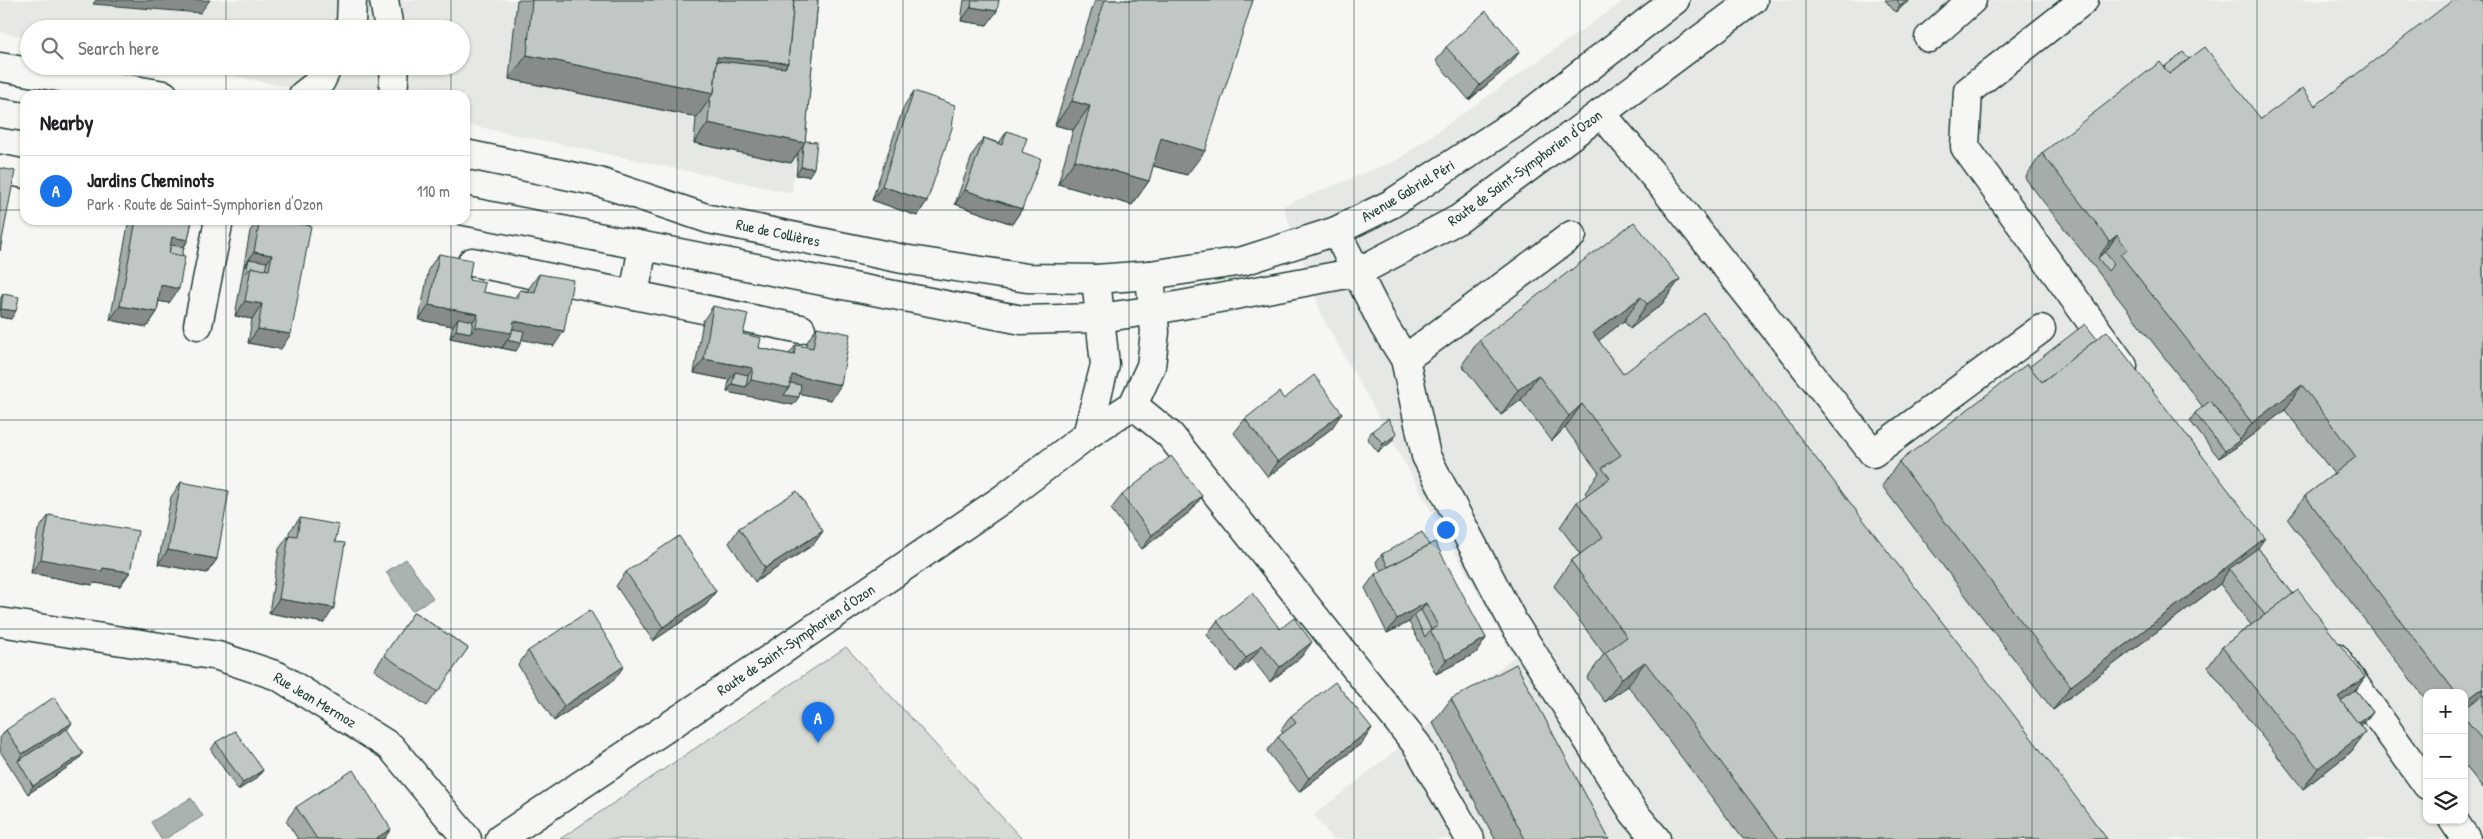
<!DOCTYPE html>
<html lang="en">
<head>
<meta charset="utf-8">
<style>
	:root { --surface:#fff; --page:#f6f6f6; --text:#202124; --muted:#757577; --line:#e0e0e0; --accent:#1a73e8 }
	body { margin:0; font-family:"Patrick Hand",sans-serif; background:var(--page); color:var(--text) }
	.controls { position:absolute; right:15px; bottom:15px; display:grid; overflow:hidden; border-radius:10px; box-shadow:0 1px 4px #0004 }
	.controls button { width:45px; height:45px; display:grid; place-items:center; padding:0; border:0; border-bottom:1px solid var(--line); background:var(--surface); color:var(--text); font:25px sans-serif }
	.you { position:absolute; left:1445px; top:529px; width:18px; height:18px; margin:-12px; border:4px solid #fff; border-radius:50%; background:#1a73e8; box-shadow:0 0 0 8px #1a73e833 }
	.badge { display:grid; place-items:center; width:32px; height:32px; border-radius:50%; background:var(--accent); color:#fff; font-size:16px; font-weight:700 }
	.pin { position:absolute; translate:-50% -41px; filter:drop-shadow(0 1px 2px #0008) }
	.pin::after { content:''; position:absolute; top:26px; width:18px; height:15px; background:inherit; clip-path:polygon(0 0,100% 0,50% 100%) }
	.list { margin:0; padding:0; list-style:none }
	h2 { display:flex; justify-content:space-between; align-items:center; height:65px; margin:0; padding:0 20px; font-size:21px }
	h2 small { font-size:16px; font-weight:400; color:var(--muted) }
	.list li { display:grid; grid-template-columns:32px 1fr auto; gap:15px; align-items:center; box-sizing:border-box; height:70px; padding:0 20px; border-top:1px solid var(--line) }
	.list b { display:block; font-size:19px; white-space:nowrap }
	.list p { margin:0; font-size:16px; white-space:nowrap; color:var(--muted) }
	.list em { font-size:16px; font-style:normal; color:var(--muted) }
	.icon { flex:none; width:28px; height:28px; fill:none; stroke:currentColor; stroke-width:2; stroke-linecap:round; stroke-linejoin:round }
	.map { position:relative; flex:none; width:2483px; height:839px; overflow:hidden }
	.search { position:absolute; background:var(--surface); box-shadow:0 1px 4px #0004; left:20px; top:20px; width:450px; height:55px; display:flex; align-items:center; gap:12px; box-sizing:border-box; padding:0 18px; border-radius:28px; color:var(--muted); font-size:19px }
	.panel { position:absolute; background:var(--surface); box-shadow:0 1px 4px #0004; left:20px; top:90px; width:450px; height:135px; border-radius:15px }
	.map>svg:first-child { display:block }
	.built { fill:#e6e8e4; fill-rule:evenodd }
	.green { fill:#d6dbd6; stroke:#7a8c85 }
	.water { fill:#aab3ae; stroke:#72847d }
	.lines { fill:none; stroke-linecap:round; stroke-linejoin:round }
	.minor-casing { stroke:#1f3d34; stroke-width:31 }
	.major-casing { stroke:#1f3d34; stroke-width:31 }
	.minor { stroke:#f6f6f2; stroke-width:28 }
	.major { stroke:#f6f6f2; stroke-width:28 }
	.wall { fill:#a6aca8; stroke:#1f3d34 }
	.shaded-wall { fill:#878c88; stroke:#1f3d34 }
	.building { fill:#c1c8c3; stroke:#1f3d34 }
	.grid { fill:none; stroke:#1f3d34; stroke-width:1; stroke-opacity:0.55 }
	.labels { text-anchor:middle; stroke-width:4.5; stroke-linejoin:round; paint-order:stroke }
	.street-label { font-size:15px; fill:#1f3d34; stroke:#f6f6f2 }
</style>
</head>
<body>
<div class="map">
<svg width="2483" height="839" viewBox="0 0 2483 839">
	<rect width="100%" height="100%" fill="#f6f6f2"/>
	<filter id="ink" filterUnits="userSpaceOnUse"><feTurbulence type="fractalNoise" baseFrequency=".02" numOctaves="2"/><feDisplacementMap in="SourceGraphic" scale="10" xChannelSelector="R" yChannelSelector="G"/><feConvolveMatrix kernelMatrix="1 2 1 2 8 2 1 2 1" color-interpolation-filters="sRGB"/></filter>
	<g filter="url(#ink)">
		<g class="built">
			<path d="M0,0H810L792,193L465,124V95H328L184,66H461V29H29V38L0,32Z"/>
			<path d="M1625,0H2483V839H1333L1314,815L1514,657L1323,318L1283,206L1397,160ZM2427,693H2464V820H2427Z"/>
		</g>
		<path class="green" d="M846,647L1022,839H560Z"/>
		<g class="water">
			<path d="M406,559L433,598L412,611L386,572Z"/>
			<path d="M191,798L203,816L165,839H161L151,822Z"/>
		</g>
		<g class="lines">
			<defs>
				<g id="minor">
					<path d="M384,0L389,29"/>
					<path d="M2084,0L1968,91L1965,147L2123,366"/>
					<path d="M348,29L351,23L352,0"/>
					<path d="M1929,38L1972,0"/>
					<path d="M303,95L321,81L328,66"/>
					<path d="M393,95L395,66"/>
					<path d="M1601,113L1664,188L1873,453L2041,329"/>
					<path d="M0,169L25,174"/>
					<path d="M1336,231L1384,326L1405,359L1426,456L1513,622L1634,813L1656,839"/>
					<path d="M472,262L801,329"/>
					<path d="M634,295L643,246"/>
					<path d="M198,325L219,220"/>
					<path d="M1405,359L1572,235"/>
					<path d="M1133,405L1170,435L1389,710L1417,745L1470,839"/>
					<path d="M1087,435L1105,365L1096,279"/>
					<path d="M0,622L218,656L278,676L391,747L467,839"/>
					<path d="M2335,657L2427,785"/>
					<path d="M2453,820L2466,839"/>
					<path d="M500,839L768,660L1004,498L1087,435L1133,405L1151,366L1155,332L1150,275"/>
				</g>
				<g id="major">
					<path d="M0,67L164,95"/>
					<path d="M0,113L25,117"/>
					<path d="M465,154L599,182L709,219L903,259L1027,278L1096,279L1150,275L1243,261L1336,231L1391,204L1529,114L1675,0"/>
					<path d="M465,211L1022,320L1100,318L1155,310L1358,272L1459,219L1753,0"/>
				</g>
			</defs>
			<use href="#minor" class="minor-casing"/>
			<use href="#major" class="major-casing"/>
			<use href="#minor" class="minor"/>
			<use href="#major" class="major"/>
		</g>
		<g class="wall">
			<path d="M517,0H818L805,141L809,176L796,175L798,153L791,163L694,143L696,117L509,79Z"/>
			<path d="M964,0H999L987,25L961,21Z"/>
			<path d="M1095,0H1253L1187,175L1153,166L1149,181L1132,205L1058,184L1073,130L1055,125Z"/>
			<path d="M1885,0H1910L1895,12Z"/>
			<path d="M2483,0V788L2464,764V693H2427V701L2288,520L2305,496L2334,474L2285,410L2235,448L2219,458L2190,421L2195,413L2203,407L2025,178L2042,153L2164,67L2189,59L2261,119L2315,106Z"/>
			<path d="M1446,47L1510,65L1469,100L1436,61Z"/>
			<path d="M914,91L927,201L917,216L872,200L904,106Z"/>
			<path d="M1007,131L1022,152V209L1012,224L955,204L973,153L984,138L999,143Z"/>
			<path d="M129,220H192L188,240L184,247L169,303L159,301L157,312L147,327L110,320Z"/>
			<path d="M258,220H279L281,349L248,343L252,319L235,316L250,231Z"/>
			<path d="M439,254L483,292L514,298L520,290L528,291L529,288L539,274L554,346L522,339L516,351L450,338L453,326L419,320L429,268Z"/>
			<path d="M1680,279L1662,304L1630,329L1624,321L1598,341L1623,374L2107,839H1743L1628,686L1605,702L1587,678L1604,654L1554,586L1571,561L1580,554L1560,527L1577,502L1587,495L1585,493L1599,473L1565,428L1552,441L1521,400L1501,415L1462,365L1479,340Z"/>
			<path d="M3,294L11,319L0,317V299Z"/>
			<path d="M713,306L759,348L789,354L796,345L806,347L807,342L817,327L831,400L799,393L793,405L779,402L727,392L729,380L694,373L703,321Z"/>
			<path d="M2029,367L2258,548L2293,594L2365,677L2356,690L2373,712L2368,719L2360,725L2365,732L2351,752L2303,789L2208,667L2222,647L2251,625L2220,584L2053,710L1882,486L1899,462Z"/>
			<path d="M1284,399L1332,428L1268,477L1234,433L1245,419Z"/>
			<path d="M1372,431L1391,442L1378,452L1367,438Z"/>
			<path d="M181,482L217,559L207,573L158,564L171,497Z"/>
			<path d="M1122,495L1202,496L1191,511L1142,549L1111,509Z"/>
			<path d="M49,515L130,572L120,586L94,583L92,585L31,573L38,530Z"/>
			<path d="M300,518L335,542L324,623L269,613L279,549L289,535V532Z"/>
			<path d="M739,528L823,531L813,545L755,582L729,543Z"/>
			<path d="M1429,545L1486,638L1476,653L1436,674L1409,622L1387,633L1365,588L1375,574L1381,571L1376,562L1382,554Z"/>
			<path d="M626,572L716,591L706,605L653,641L616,586Z"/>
			<path d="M414,612L468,648L427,706L374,670Z"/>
			<path d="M1217,621L1302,656L1270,682L1252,659L1236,672L1207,635Z"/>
			<path d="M528,651L614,680L554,721L518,665Z"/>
			<path d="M1451,699L1609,839H1495L1433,723Z"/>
			<path d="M1291,716L1372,728L1362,743L1299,792L1267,751L1278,737L1283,733L1281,730Z"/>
			<path d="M6,730L77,761L28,794L0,751V738Z"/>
			<path d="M216,742L263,770L257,778L238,790L211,750Z"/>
			<path d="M296,807L384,839H298L286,821Z"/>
		</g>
		<g class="shaded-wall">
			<path d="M96,0H210L200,13L93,4Z"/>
			<path d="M1906,0H1910L1895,12L1900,5Z"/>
			<path d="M971,7L997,11L987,25L961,21Z"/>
			<path d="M1520,51L1510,65L1469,100L1480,85Z"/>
			<path d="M527,55L714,93L697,117L509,79Z"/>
			<path d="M717,57L788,63L770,88L712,83Z"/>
			<path d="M1072,101L1090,106L1073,130L1055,125Z"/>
			<path d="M708,123L805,143L791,163L694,143Z"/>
			<path d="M1161,138L1205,151L1187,175L1143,163Z"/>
			<path d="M1075,160L1149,181L1132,205L1058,184Z"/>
			<path d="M801,167L814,168L809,176L796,175Z"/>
			<path d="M882,186L927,201L917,216L872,200Z"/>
			<path d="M965,190L1022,209L1012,224L955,204Z"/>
			<path d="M2117,235L2100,260L2098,258L2110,241Z"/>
			<path d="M172,237L188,240L178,255L166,252Z"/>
			<path d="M254,252L272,255L262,270L249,259L244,267Z"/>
			<path d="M1680,279L1662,304L1630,329L1647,304Z"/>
			<path d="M161,285L179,289L169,303L151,300Z"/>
			<path d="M1641,297L1624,321L1583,353L1593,333Z"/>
			<path d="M245,301L262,304L252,319L235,316Z"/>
			<path d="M429,305L478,314L468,329L458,318L453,326L419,320Z"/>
			<path d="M120,306L157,312L147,327L110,320Z"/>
			<path d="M1,309L16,311L11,319L0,317V311Z"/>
			<path d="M514,321L564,331L554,346L509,337L502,348L450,338L456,330L471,333L476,327Z"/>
			<path d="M258,329L291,334L281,349L248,343Z"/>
			<path d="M507,340L521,343L516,351L502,348Z"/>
			<path d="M704,359L753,368L743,383L735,372L729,380L694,373Z"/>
			<path d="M792,375L841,385L831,400L787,391L799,397L793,405L727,392L732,384L746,387L751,380Z"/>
			<path d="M1538,375L1521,400L1501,415L1518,390Z"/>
			<path d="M2302,385L2285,410L2235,448L2219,458L2225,451L2240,440L2252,423Z"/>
			<path d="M1582,404L1565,428L1552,441L1569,416Z"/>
			<path d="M1342,413L1332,428L1268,477L1278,462Z"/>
			<path d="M1397,434L1391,442L1378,452L1383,444Z"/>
			<path d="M1202,496L1191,511L1142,549L1152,535Z"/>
			<path d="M823,531L813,545L755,582L765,568Z"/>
			<path d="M2265,538L2248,562L2229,569L2220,584L2053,710L2071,686Z"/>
			<path d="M168,550L217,559L207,573L158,564Z"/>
			<path d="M41,559L130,572L120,586L94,583L92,585L31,573Z"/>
			<path d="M716,591L706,605L653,641L663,627Z"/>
			<path d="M279,599L334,608L324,623L269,613Z"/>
			<path d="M1426,603L1416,618L1414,615L1409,622L1387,633L1397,619Z"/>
			<path d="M1486,638L1476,653L1436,674L1446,660Z"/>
			<path d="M1312,642L1302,656L1270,682L1280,667Z"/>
			<path d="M1262,645L1252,659L1236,672L1246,658Z"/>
			<path d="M1645,662L1628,686L1605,702L1622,678Z"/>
			<path d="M624,666L614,680L554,721L564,706Z"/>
			<path d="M2365,677L2351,697L2331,712L2338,697Z"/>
			<path d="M2483,688V699L2464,713V702Z"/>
			<path d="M2373,712L2368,719L2340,740L2346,733Z"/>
			<path d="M72,723L62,737L18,761L22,754Z"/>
			<path d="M1372,728L1362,743L1299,792L1309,778Z"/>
			<path d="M2365,732L2351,752L2303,789L2318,768Z"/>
			<path d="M83,754L77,761L28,794L33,786Z"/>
			<path d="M263,770L257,778L238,790L243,783Z"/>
			<path d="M391,829L384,839H375Z"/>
		</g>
		<g class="building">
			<path d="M532,0H794L788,63L717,57L714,93L527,55Z"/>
			<path d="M794,0H818L805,143L708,123L710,98L714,93L717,61L785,68L788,63Z"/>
			<path d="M972,0H999L997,11L971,7Z"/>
			<path d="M1105,0H1253L1205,151L1161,138L1149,181L1075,160L1090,106L1072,101Z"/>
			<path d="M1897,0H1906L1900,5Z"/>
			<path d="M2453,0H2483V688L2464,702V693H2456L2305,496L2356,457L2302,385L2252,423L2120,254L2128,250L2117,235L2110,241L2042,153L2160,62L2169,74L2205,47L2261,119L2303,88L2315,106Z"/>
			<path d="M1486,11L1520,51L1480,85L1446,47Z"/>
			<path d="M2183,52L2189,59L2169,74L2164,67Z"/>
			<path d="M914,91L955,105L952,128L927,201L882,186Z"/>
			<path d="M1007,131L1027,138L1022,152L1041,159L1022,209L965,190L984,138L1002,145Z"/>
			<path d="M805,141L817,142L814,168L801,167L803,146Z"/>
			<path d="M0,168L15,171L0,251Z"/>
			<path d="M136,220H192L188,240L172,237L169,253L185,256L179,289L161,285L157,312L120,306Z"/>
			<path d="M260,220H279L311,226L291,334L258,329L262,304L245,301L251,267L269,270L272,255L254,252Z"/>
			<path d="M1634,222L1680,279L1647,304L1641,297L1593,333L1623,374L1704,313L2033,740L2107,839H1779L1645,662L1622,678L1605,653L1627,637L1571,561L1603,537L1577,502L1610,478L1602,468L1621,455L1582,404L1569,416L1538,375L1518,390L1479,340Z"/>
			<path d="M171,245L184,247L182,256L169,253Z"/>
			<path d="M2105,252L2114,264L2108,271L2098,258Z"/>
			<path d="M439,254L472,260L469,280L485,283L483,292L518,299L520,290L535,293L539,274L573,280L564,331L514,321L512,333L476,327L478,314L429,305Z"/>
			<path d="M249,259L267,262L265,270L251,267L246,273Z"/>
			<path d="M3,294L19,297L16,311L1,309Z"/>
			<path d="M713,306L748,314L743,334L761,338L759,348L794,355L796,345L813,348L817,327L850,334L841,385L792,375L789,388L751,380L753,368L704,359Z"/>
			<path d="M458,318L473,321L471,333L456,330Z"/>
			<path d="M2085,324L2097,339L2042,382L2029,367Z"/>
			<path d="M512,329L524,331L521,343L507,340L512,333Z"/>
			<path d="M2107,331L2265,538L2071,686L1899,462L2027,364L2042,382Z"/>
			<path d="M735,372L748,375L746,387L732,384Z"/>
			<path d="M1314,375L1342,413L1278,462L1245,419L1279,392L1284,399Z"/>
			<path d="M790,383L801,385L799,397L784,395L789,388Z"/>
			<path d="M2210,401L2240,440L2225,451L2195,413Z"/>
			<path d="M1388,419L1397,434L1383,444L1372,431Z"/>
			<path d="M1171,456L1202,496L1152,535L1122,495Z"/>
			<path d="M181,482L229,491L217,559L168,550Z"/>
			<path d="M797,491L823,531L765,568L739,528Z"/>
			<path d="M49,515L138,531L130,572L103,568L102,571L41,559Z"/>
			<path d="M300,518L339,525L335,542L345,543L334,608L279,599L289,535L297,536Z"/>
			<path d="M1422,532L1429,545L1388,567L1382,554Z"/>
			<path d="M679,536L716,591L663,627L626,572Z"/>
			<path d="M1435,542L1486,638L1446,660L1430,630L1438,626L1426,603L1397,619L1375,574Z"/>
			<path d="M2258,548L2293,594L2265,615L2229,569Z"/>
			<path d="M2298,590L2365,677L2338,697L2365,732L2318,768L2222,647Z"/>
			<path d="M1252,593L1280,629L1294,618L1312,642L1280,667L1262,645L1246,658L1217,621Z"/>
			<path d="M590,610L624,666L564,706L528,651Z"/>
			<path d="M1421,610L1431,629L1425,637L1414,615Z"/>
			<path d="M414,612L468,648L438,692L384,655Z"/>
			<path d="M1516,664L1609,839H1525L1451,699Z"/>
			<path d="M1335,682L1372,728L1309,778L1278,737L1296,723L1291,716Z"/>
			<path d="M2356,690L2373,712L2358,723L2341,701Z"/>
			<path d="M2483,695V741L2464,717V709Z"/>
			<path d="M54,697L72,723L22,754L6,730Z"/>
			<path d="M67,729L83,754L33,786L18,761Z"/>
			<path d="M235,731L263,770L243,783L216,742Z"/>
			<path d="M353,770L391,829L375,839H317L296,807Z"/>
		</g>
	</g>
	<path class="grid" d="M226,0V29M451,0V29M677,0V839M903,0V839M1129,0V839M1354,0V839M1580,0V839M1806,0V839M2032,0V839M2257,0V839M226,66V95M451,66V95M0,210H25M465,210H2483M226,220V839M451,220V839M0,420H2483M0,629H2483"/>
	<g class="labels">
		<g class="street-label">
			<text transform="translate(1525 168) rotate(-36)" y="5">Route de Saint-Symphorien d'Ozon</text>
			<text transform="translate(1408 191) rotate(-31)" y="5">Avenue Gabriel Péri</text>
			<text transform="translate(778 233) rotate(12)" y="5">Rue de Collières</text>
			<text transform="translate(796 640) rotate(-34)" y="5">Route de Saint-Symphorien d'Ozon</text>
			<text transform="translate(315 700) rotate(31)" y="5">Rue Jean Mermoz</text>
		</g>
	</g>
</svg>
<div class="controls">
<button>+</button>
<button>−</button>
<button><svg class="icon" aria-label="layers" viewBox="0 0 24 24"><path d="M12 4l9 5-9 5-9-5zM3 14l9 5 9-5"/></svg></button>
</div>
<div class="you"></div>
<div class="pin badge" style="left:818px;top:743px">A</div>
<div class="search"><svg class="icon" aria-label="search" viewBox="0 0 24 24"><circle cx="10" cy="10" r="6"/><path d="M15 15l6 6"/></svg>Search here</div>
<section class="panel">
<h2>Nearby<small></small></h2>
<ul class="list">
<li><span class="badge">A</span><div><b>Jardins Cheminots</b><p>Park · Route de Saint-Symphorien d'Ozon</p></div><em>110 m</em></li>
</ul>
</section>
</div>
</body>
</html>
